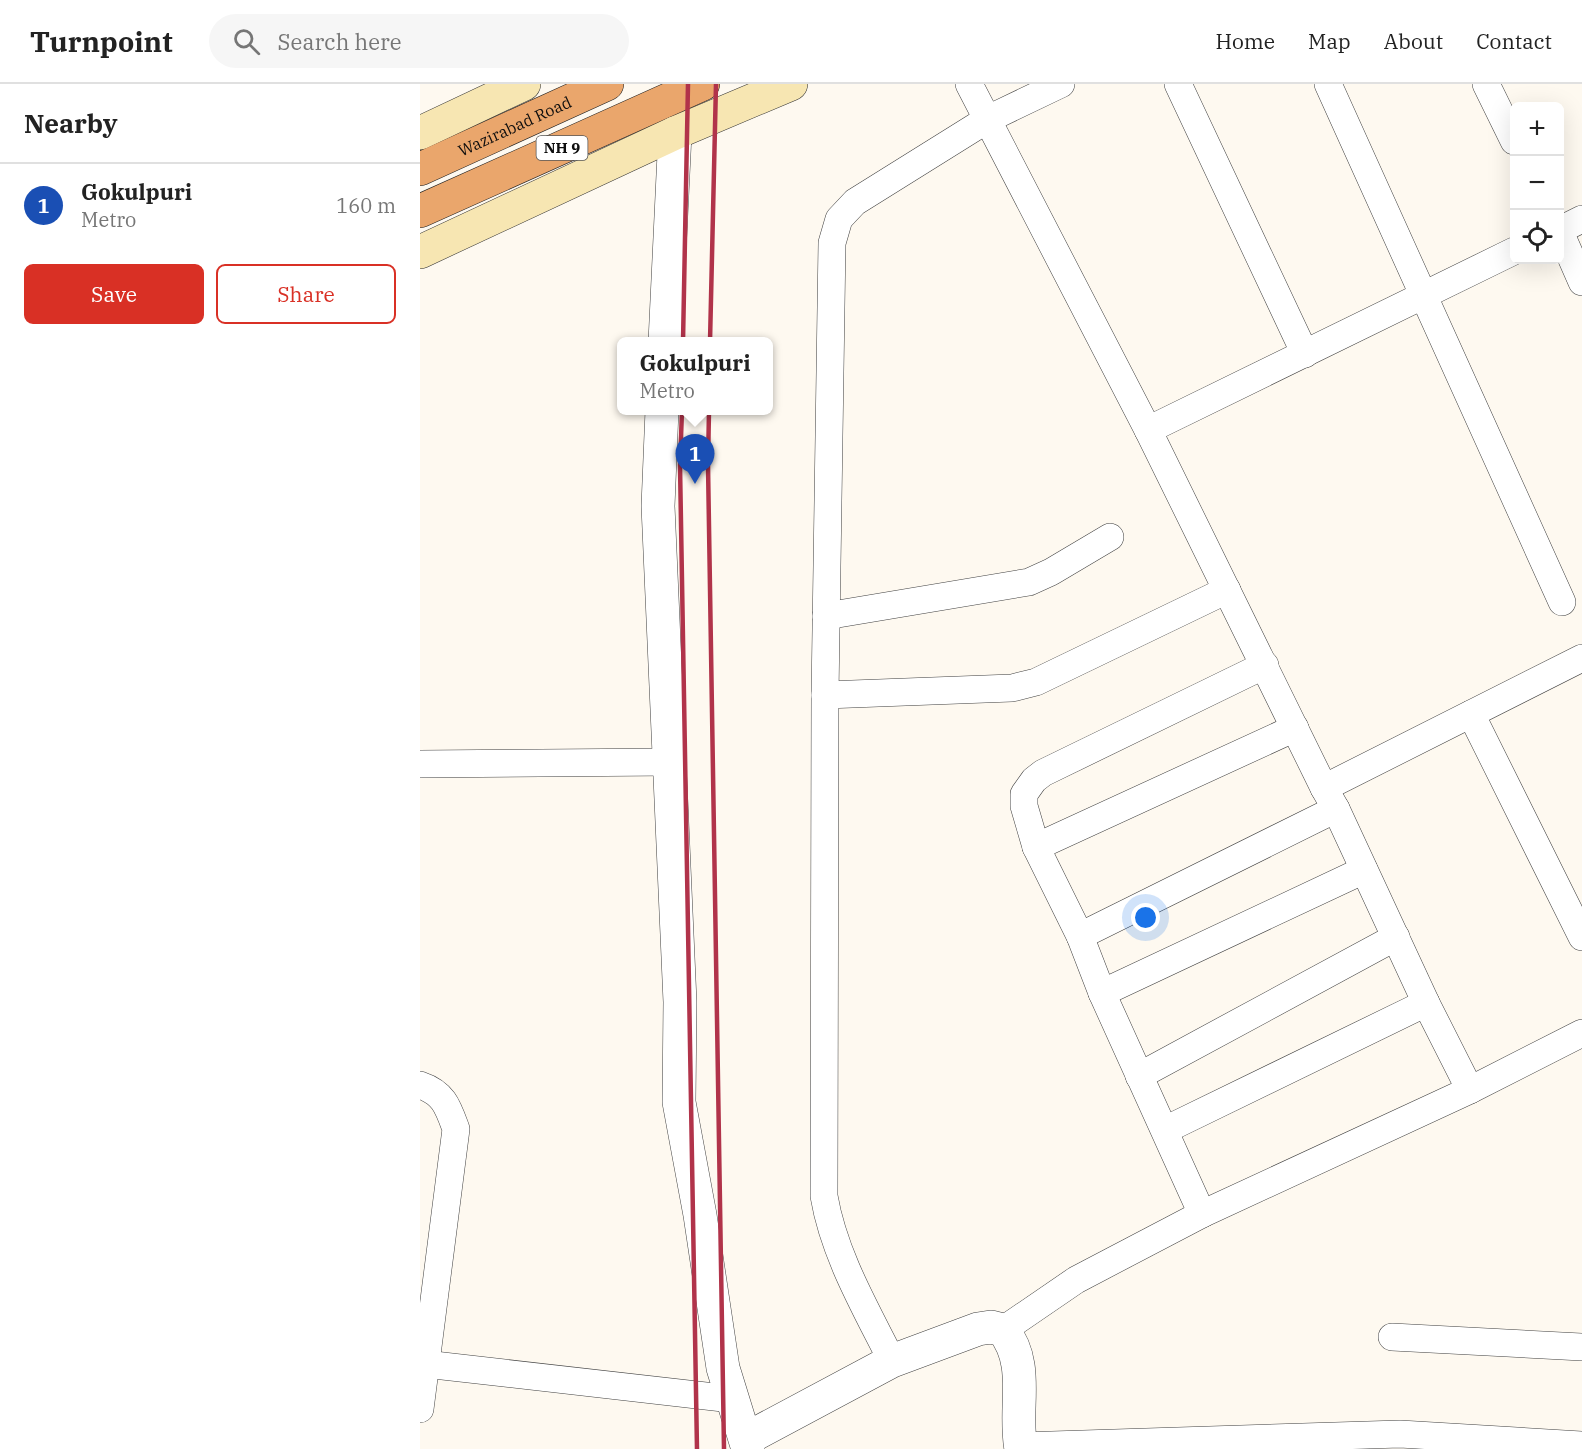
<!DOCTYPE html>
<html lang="en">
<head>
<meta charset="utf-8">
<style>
	:root { --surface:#fff; --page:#f6f6f6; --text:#222; --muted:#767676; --line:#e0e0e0; --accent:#d93025 }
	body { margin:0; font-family:"IBM Plex Serif",serif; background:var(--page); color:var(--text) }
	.controls { position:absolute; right:18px; top:18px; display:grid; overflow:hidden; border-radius:9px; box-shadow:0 6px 24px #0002 }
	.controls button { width:54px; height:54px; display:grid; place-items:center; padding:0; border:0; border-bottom:2px solid var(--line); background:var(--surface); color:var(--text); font:30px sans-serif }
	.you { position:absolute; left:726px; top:834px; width:21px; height:21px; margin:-15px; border:4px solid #fff; border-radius:50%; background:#1a73e8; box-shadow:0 0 0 9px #1a73e833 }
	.badge { display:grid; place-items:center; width:39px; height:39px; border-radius:50%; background:var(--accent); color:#fff; font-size:20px; font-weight:700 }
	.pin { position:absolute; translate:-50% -50px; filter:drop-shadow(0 2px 3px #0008) }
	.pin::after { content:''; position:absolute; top:32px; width:21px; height:18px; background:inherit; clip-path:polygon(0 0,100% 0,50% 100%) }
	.popup { position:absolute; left:197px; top:253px; width:156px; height:78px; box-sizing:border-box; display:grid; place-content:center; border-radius:9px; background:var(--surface); filter:drop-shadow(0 2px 4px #0005); font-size:20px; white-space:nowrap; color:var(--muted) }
	.popup b { font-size:22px; color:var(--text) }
	.popup::after { content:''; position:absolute; left:50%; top:100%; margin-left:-12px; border:12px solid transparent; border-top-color:var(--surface) }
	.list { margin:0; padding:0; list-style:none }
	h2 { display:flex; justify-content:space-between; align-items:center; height:78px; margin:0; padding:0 24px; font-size:26px }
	h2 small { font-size:20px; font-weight:400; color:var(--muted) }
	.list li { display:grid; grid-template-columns:39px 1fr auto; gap:18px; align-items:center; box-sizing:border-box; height:84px; padding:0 24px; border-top:2px solid var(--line) }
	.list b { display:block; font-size:22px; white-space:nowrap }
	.list p { margin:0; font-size:20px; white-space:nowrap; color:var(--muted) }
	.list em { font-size:20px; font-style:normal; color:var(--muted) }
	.actions { display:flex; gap:12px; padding:18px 24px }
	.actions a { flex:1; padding:14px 0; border:2px solid var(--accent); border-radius:9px; text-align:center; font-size:21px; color:var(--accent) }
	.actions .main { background:var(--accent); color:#fff }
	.icon { flex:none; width:33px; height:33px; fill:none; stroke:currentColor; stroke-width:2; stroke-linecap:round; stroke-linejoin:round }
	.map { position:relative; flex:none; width:1162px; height:1365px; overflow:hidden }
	header { display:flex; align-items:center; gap:36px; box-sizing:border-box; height:84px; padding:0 30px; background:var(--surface); border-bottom:2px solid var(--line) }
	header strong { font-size:28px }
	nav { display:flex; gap:33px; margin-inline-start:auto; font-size:21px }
	.search { width:420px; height:54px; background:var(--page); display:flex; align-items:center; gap:15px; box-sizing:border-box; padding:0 21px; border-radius:33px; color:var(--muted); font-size:22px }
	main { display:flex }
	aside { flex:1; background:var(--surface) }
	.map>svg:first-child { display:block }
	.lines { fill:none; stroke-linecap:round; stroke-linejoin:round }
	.minor-casing { stroke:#414141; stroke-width:28 }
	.tertiary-casing { stroke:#414141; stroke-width:34 }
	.secondary-casing { stroke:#303030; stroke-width:34 }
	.trunk-casing { stroke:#1f1f1f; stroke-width:34 }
	.minor { stroke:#fff; stroke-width:27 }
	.tertiary { stroke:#fff; stroke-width:33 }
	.secondary { stroke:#f7e6b2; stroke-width:33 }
	.trunk { stroke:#eaa66c; stroke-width:33 }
	.rail { stroke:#b1334a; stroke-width:4.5 }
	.labels { text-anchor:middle; stroke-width:6; stroke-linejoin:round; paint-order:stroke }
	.shield { fill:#fff; stroke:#565656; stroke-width:1.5 }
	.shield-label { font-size:15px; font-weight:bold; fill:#0e0e0e }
	.street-label { font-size:16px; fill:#0e0e0e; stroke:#fff }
</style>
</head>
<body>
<header>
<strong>Turnpoint</strong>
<div class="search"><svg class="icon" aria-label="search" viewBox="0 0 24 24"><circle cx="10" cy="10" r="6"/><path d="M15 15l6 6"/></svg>Search here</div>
<nav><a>Home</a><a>Map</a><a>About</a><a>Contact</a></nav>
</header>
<main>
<aside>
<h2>Nearby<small></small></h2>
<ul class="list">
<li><span class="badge" style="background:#1a4fb4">1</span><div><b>Gokulpuri</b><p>Metro</p></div><em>160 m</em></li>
</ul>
<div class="actions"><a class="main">Save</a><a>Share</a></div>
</aside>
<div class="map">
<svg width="1162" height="1365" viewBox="0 0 1162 1365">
	<rect width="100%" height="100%" fill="#fef9f0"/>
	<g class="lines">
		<defs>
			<g id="minor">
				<path d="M549,0L728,346L904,704L916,725L1006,919L1050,1006"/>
				<path d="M758,0L885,270"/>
				<path d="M908,0L1142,518"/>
				<path d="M1066,0L1094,57"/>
				<path d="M1140,146L1162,135"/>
				<path d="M1140,148L1162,198"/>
				<path d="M728,346L1094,167"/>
				<path d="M406,532L609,498L631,488L690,453"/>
				<path d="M405,611L592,604L616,598L807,506"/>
				<path d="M1051,630L1162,853"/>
				<path d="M0,680L249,678"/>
				<path d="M904,704L1162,574"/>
				<path d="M616,763L875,644"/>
				<path d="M660,852L916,725"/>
				<path d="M682,909L944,786"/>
				<path d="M719,992L976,853"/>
				<path d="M0,1001C24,1009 28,1023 36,1045L0,1325"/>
				<path d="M745,1046L1006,919"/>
				<path d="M782,1130L682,909L660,852L616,763L604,722V710L614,696L623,689L845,581"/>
				<path d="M583,1246L656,1196L782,1130L1050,1006L1162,949"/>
				<path d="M972,1253L1162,1263"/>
				<path d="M472,1277C446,1225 414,1171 404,1112L405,611L412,159L419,135L435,118L568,35L641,0"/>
				<path d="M5,1280L312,1315"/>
				<path d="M600,1362L980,1350L1162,1361"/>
			</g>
			<g id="tertiary">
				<path d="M245,258L255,49"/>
				<path d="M242,326L238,422L260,918L259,1018L280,1131L303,1284L328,1365"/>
				<path d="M326,1355L472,1277L558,1245L571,1243L583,1246C611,1281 593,1324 601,1365"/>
			</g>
			<g id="secondary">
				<path d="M0,49L104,0"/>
				<path d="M0,168L255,49L371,0"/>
			</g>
			<g id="trunk">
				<path id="s1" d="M0,85L187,0"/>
				<path d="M0,127L283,0"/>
			</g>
		</defs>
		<use href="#minor" class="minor-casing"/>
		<use href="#tertiary" class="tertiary-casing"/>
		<use href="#secondary" class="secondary-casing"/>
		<use href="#trunk" class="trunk-casing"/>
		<use href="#minor" class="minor"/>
		<use href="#tertiary" class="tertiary"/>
		<use href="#secondary" class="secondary"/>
		<use href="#trunk" class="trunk"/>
		<g class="rail">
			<path d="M263,258L268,0"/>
			<path d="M290,258L296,0"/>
			<path d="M262,326L260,381L277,1365"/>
			<path d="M289,326L288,381L304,1365"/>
		</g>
	</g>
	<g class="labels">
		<rect class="shield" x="116.5" y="52" width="51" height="24" rx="4.5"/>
		<g class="shield-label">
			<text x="142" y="69">NH 9</text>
		</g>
		<g class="street-label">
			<text dy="6" stroke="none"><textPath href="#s1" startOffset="104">Wazirabad Road</textPath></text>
		</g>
	</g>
</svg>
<div class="controls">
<button>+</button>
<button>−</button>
<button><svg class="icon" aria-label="locate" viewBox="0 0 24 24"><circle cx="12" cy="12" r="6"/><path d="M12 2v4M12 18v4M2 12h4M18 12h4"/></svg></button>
</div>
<div class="you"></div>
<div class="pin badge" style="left:275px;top:400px;background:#1a4fb4">1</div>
<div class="popup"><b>Gokulpuri</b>Metro</div>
</div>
</main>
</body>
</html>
